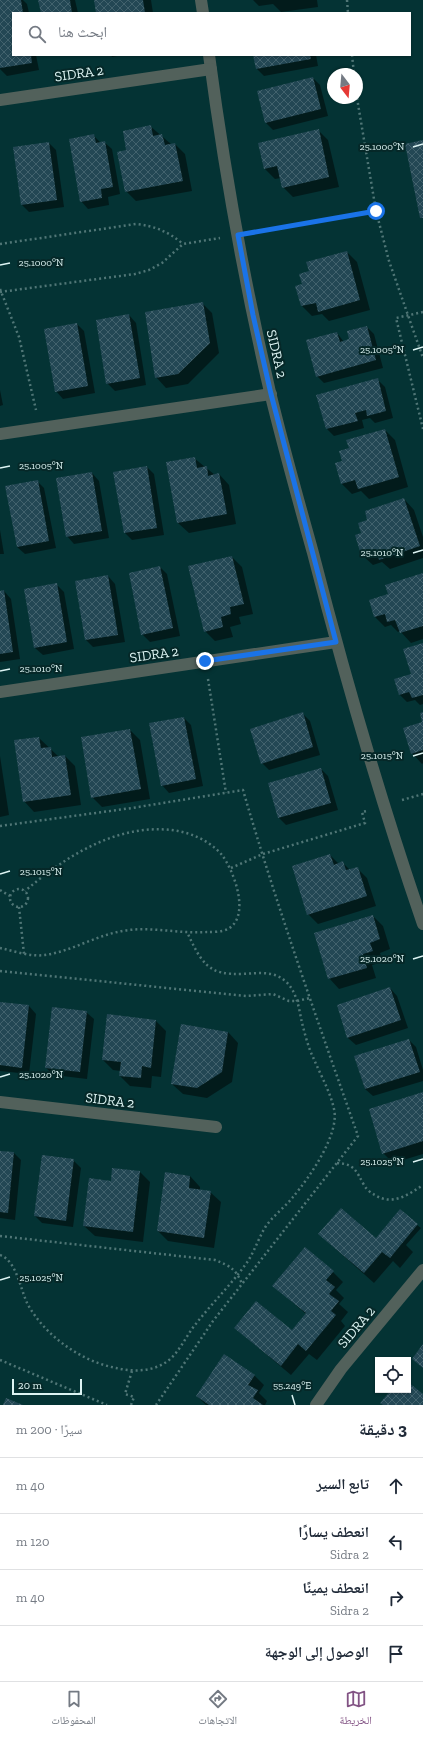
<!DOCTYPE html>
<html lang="ar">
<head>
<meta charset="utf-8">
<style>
	:root { --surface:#fff; --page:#f2f2f3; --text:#1f2937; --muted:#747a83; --line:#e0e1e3; --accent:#825384 }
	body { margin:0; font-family:"Zilla Slab","Noto Naskh Arabic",serif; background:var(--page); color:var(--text); direction:rtl }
	.controls { position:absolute; right:12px; bottom:12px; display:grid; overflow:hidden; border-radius:0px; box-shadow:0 1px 3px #0004 }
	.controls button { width:36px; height:36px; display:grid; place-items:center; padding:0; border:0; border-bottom:1px solid var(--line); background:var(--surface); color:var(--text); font:20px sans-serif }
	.compass { position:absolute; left:327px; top:68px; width:36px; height:36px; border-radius:50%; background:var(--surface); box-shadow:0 1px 3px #0004; rotate:164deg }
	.scale { position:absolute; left:12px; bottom:10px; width:70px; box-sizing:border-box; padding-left:4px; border:2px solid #ddf4f3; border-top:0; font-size:11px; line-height:14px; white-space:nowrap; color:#ddf4f3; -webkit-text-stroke:3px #062828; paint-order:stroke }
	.stop { position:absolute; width:12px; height:12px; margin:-9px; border:3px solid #1a73e8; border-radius:50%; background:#fff }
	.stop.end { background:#1a73e8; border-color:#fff; box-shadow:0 1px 4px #0008 }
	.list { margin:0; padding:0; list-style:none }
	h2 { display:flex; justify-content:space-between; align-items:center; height:52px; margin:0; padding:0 16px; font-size:17px }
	h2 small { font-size:13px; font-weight:400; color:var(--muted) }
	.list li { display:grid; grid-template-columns:26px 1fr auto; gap:12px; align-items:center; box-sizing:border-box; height:56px; padding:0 16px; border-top:1px solid var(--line) }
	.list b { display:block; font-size:15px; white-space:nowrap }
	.list p { margin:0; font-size:13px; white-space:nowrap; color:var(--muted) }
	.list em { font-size:13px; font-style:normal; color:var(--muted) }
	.icon { flex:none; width:22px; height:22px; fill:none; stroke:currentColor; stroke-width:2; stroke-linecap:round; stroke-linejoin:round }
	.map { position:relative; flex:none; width:423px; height:1405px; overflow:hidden; direction:ltr }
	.search { position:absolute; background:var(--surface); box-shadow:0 1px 3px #0004; left:12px; right:12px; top:12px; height:44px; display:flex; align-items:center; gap:10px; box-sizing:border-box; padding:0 14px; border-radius:0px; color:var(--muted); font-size:15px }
	.sheet { height:276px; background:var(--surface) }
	nav { display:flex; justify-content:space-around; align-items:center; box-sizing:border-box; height:56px; border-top:1px solid var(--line); background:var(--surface); font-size:11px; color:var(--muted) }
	nav a { display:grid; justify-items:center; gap:2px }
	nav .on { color:var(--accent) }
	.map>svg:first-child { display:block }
	.shadow { fill:#0007 }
	.building { fill:url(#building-cross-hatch) }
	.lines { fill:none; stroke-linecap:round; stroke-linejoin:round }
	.path { stroke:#507676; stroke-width:2.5; stroke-dasharray:2 3; stroke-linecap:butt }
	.minor { stroke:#52615b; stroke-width:12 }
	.route { stroke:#1a73e8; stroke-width:5 }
	.ticks { fill:none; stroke:#ddf4f3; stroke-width:1.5 }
	.labels { text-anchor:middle; stroke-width:4; stroke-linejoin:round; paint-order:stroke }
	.street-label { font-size:14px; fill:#ddf4f3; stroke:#062828 }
	.ticks-label { font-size:10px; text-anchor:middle; fill:#ddf4f3; stroke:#062828; stroke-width:4; stroke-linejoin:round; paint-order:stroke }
</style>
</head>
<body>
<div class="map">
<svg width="423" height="1405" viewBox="0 0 423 1405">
	<defs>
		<pattern id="building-cross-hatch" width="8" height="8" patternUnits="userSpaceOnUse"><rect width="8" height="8" fill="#234754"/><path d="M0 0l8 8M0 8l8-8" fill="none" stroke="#42626d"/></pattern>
	</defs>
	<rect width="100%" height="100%" fill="#043334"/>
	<g class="shadow">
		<path d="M0,0H23L27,4L29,13H13V55H36L39,70L7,76L0,69Z"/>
		<path d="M39,0H75L78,13H42Z"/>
		<path d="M95,0H151L153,13H97Z"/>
		<path d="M253,0H317L318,7L281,12L273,4L259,6Z"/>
		<path d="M111,55H122L112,57Z"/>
		<path d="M254,55H316L318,66L264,76L257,69Z"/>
		<path d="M313,78L320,85L328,116L273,130L266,123Z"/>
		<path d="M150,126L171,144H175L185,154L192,191L136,201L126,191L127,150Z"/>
		<path d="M318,130L328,140L339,187L293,197L283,187L281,178L275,179L265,169L259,144Z"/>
		<path d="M94,136L101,143L104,142L112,149L120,194L108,197L109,205L88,209L81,201Z"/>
		<path d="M49,143L56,150L64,207L29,212L22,205Z"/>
		<path d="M347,252L357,262L370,310L329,321L322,314L312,316L302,306L296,287L303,285L310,272Z"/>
		<path d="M202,303L212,313L219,353L188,384L166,388L156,377Z"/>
		<path d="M129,315L136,323L146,385L115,391L107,383Z"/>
		<path d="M77,324L84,331L95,393L63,399L56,391Z"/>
		<path d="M367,327L374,334L383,368L324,383L317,376L337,333L344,342L350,340Z"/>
		<path d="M377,379L385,387L393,418L375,423L370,418L362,420L364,428L334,436L327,429Z"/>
		<path d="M0,390L3,405L0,406Z"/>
		<path d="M385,430L395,440L408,487L369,499L361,491L352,494L341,483L343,462L350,449Z"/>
		<path d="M194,458L215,475L219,474L229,485L236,524L189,533L178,523L167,463Z"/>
		<path d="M147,467L154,474L164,535L132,540L125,533L115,472Z"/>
		<path d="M92,473L99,481L109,538L74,544L67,536Z"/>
		<path d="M37,481L44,488L56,548L25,554L17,547Z"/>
		<path d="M404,499L414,510L423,537V558L390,569L382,562L373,565L362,555L356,536L362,533L369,520Z"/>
		<path d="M0,530L4,554H0Z"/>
		<path d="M232,557L242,567L253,614L239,617L241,624L230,627L233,637L215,641L205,631Z"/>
		<path d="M160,567L167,574L180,636L150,642L142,634Z"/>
		<path d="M423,574V639L411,643L400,631L398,632L391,625L385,627L375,617L389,595Z"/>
		<path d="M108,576L115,584L125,642L93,647L86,640Z"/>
		<path d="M56,584L64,592L74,649L43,655L35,648Z"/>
		<path d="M4,591L11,599L20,659L0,662V592Z"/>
		<path d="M423,644V704L420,705L415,700L407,702L400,695L412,674Z"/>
		<path d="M302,713L310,721L320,755L269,770L262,763Z"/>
		<path d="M184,718L191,725L203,786L169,793L162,785L151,724Z"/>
		<path d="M423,723V763L422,764L412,753Z"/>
		<path d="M130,730L140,740L150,799L102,807L92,797Z"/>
		<path d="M39,738L59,757L65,756L75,766L81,805L34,812L24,801Z"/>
		<path d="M0,756L9,815L0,817Z"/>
		<path d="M321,769L328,776L338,810L286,825L279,818Z"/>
		<path d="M330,855L339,864L343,863L350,870L357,868L367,878L376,906L318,924L308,914Z"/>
		<path d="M373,916L383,926L390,949L380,953L383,962L372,965L376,978L339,989L329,978Z"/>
		<path d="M390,988L397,996L408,1028L356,1045L348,1038L338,1006Z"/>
		<path d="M0,1003L29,1006L36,1014L29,1074L0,1071Z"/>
		<path d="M86,1012L94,1019L87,1079L54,1075L46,1068Z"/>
		<path d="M108,1016L156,1021L166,1031L161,1077L152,1076L151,1088L130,1086L120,1076L121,1071L113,1070L103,1060Z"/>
		<path d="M228,1032L238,1043L232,1082L207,1098L183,1094L172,1084Z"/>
		<path d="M409,1040L416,1047L423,1070V1081L373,1096L365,1089L355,1057Z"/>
		<path d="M423,1093V1154L393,1163L383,1153Z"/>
		<path d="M0,1152L14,1153L21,1160L15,1220L0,1218Z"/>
		<path d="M73,1160L81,1168L73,1227L42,1223L35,1216Z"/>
		<path d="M140,1172L150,1182L143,1242L95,1236L84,1226L111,1182Z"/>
		<path d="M166,1173L190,1176L200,1187V1191L210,1192L221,1202L214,1248L168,1241L158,1231Z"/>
		<path d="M417,1225L421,1228L406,1245L413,1252L400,1268L393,1261L374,1283L319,1234L376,1239Z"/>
		<path d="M333,1272L343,1282L336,1290L344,1298L339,1304L348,1312L341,1321L345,1326L317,1360L309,1354L291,1375L235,1328L292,1332L306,1314L274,1286Z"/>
		<path d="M254,1375L264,1385L259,1393L267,1401L265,1405H206L197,1396Z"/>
	</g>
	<g class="building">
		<path d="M0,0H21L23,13H13V55H31L32,63L0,68Z"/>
		<path d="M38,0H70L72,13H41Z"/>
		<path d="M94,0H143L145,13H96Z"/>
		<path d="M253,55H310L311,59L256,69Z"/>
		<path d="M313,77L321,109L265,123L257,91Z"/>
		<path d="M151,125L153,136L162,134L165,145L175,143L183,181L125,192L117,152L126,150L123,131Z"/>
		<path d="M319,129L329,177L282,188L277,166L264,169L258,143Z"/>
		<path d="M94,134L96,143L105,141L113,187L101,189L102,198L80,202L69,139Z"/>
		<path d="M423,140V218H420L405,144Z"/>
		<path d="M49,142L57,200L21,205L13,147Z"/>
		<path d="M347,251L360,300L318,312L316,303L301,306L295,286L302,284L299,274L309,271L306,262Z"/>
		<path d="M203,302L210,343L178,374L155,378L145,312Z"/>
		<path d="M129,314L140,378L106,384L96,320Z"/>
		<path d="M77,323L88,386L55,392L44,329Z"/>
		<path d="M367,326L376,360L316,377L306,340L337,332L340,342L349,339L347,331Z"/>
		<path d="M378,378L386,411L367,416L366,410L355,413L358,421L326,429L316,395Z"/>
		<path d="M385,429L399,477L358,489L355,480L341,484L335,463L342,461L339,451L349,448L346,440Z"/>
		<path d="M195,457L197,468L207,466L208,476L219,473L227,514L177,523L166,462Z"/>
		<path d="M147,466L157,528L124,533L113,472Z"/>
		<path d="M92,472L102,531L66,537L56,478Z"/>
		<path d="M38,480L49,541L17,547L5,486Z"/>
		<path d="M404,498L420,546L379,560L376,550L361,555L355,535L361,533L358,523L367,520L365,511Z"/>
		<path d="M232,556L244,604L230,607L231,614L221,617L223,627L204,632L188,566Z"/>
		<path d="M160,566L173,628L141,635L129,573Z"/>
		<path d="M423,573V626L400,633L395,620L387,622L385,614L374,617L369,600L388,594L385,585Z"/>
		<path d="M108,575L118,635L85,640L75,581Z"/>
		<path d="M57,583L67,642L34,648L24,589Z"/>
		<path d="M4,590L13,652L0,654V591Z"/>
		<path d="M423,643V695L412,698L409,692L399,695L394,679L411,674L403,649Z"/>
		<path d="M303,712L313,747L261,764L250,729Z"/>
		<path d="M423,712V750L411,754L403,728L422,722L420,713Z"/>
		<path d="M184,717L196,779L161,786L149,723Z"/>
		<path d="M130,729L141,789L91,798L81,737Z"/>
		<path d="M39,737L41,748L51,747L52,757L65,755L71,795L23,802L14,740Z"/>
		<path d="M321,768L331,803L278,818L268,783Z"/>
		<path d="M330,854L334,865L343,861L346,870L358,867L367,896L307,915L292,866Z"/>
		<path d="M373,915L380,939L370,943L373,951L363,954L367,968L328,979L314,933Z"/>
		<path d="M390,987L401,1020L347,1038L337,1005Z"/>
		<path d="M0,1002L29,1005L22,1068L0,1065Z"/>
		<path d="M52,1007L87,1011L80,1072L45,1068Z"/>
		<path d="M107,1014L156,1020L151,1068L142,1066L141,1078L119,1076L121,1062L102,1060Z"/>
		<path d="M181,1024L228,1032L222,1072L197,1088L171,1084Z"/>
		<path d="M409,1039L420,1072L365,1089L354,1056Z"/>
		<path d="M423,1092V1141L382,1154L369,1109Z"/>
		<path d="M0,1151L14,1152L8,1213L0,1212Z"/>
		<path d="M42,1155L74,1159L66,1221L34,1216Z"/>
		<path d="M112,1168L140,1171L133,1232L83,1226L89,1178L111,1181Z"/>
		<path d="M165,1172L190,1176L189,1188L211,1191L204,1238L157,1231Z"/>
		<path d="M341,1208L376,1238L400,1209L418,1224L390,1258L382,1252L364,1273L318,1234Z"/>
		<path d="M305,1247L334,1271L326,1280L335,1287L329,1294L339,1301L331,1311L336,1315L306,1351L298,1344L281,1366L234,1328L256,1301L292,1330L306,1313L272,1286Z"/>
		<path d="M423,1344V1368L412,1359Z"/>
		<path d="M224,1354L255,1375L248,1385L258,1390L253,1398L263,1405H209L196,1396Z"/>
		<path d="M408,1382L423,1394V1405H383L380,1403L391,1390H408Z"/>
		<path d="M6,1398L23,1405H3Z"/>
	</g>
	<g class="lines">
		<g class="path">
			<path d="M347,0L348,13"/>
			<path d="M352,55L354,74"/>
			<path d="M357,98L376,211L389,261L423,358"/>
			<path d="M255,232L376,211"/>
			<path d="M0,244L136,224C155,226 169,232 183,244"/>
			<path d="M0,289L19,337L36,410"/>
			<path d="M0,292L135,274L149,270L162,263L183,244L220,238"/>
			<path d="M423,312L396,318L423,429"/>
			<path d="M208,679L226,793"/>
			<path d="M402,800L423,794"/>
			<path d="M0,826L132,808L243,790C277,907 318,1022 358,1136L213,1321L156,1405"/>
			<path d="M231,868L263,854L365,823L362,812L367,811"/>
			<circle cx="19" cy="898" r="9"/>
			<path d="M0,890L10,896"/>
			<path d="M19,907L24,954"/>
			<path d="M0,948C14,951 30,957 45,955C73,951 100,933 129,930C155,927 181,934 207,932C213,932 222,932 228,929C251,916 234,871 222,855C211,842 194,834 178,831C120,821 66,856 25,891"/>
			<path d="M0,971L246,996L273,994L289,1001H297L310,998"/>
			<path d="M337,1163C355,1164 356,1171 364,1185C366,1189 371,1193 375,1195C392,1206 408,1195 423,1185"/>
			<path d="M0,1236L215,1260C230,1266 236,1269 242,1284"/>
			<path d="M0,1255C17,1261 20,1289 28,1305C46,1336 80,1361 116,1368C134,1372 154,1372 169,1360C180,1351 186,1336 195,1325C212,1303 232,1284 248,1261C255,1250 259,1237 266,1226C274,1215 285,1207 293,1197C309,1178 340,1134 334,1109C330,1091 320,1074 313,1057C308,1047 305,1034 302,1023C299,1009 297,990 284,980C277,974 267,973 258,973C215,976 206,974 188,934"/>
			<path d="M0,1360L107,1405"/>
			<path d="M131,1405L134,1397L125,1394L132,1371"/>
		</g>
		<g class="minor">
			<path d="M201,0L203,13"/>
			<path d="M209,55C224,168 244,281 270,392C283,446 298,499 313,553C345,678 381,802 423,924"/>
			<path d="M0,100L211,69"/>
			<path d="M0,434L271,394"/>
			<path d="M0,692L336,642"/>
			<path d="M0,1102L216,1127"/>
			<path d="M316,1405L341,1369L423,1270"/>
		</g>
	</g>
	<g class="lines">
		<path class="route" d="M205,661L336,642L271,394L253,315L238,235L376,211"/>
	</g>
	<path class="ticks" d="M413,147L423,144M0,265L10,263M413,350L423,347M0,468L10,466M413,553L423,550M0,671L10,669M413,756L423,753M0,874L10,871M413,959L423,956M0,1077L10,1074M413,1162L423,1159M0,1280L10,1277M292,1395L295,1405"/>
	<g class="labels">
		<g class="street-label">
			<text transform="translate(79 73) rotate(-8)" y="5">SIDRA 2</text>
			<text transform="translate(277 354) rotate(77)" y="5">SIDRA 2</text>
			<text transform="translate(154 654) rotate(-8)" y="5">SIDRA 2</text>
			<text transform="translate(110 1100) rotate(7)" y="5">SIDRA 2</text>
			<text transform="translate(356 1327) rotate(-50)" y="5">SIDRA 2</text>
		</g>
	</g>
	<g class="ticks-label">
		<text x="382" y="150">25.1000°N</text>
		<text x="41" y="266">25.1000°N</text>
		<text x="382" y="353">25.1005°N</text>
		<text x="41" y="469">25.1005°N</text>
		<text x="382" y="556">25.1010°N</text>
		<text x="41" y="672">25.1010°N</text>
		<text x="382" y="759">25.1015°N</text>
		<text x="41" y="875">25.1015°N</text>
		<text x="382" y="962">25.1020°N</text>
		<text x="41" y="1078">25.1020°N</text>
		<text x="382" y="1165">25.1025°N</text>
		<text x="41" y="1281">25.1025°N</text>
		<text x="292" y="1389">55.249°E</text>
	</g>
</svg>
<div class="controls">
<button><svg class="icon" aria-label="locate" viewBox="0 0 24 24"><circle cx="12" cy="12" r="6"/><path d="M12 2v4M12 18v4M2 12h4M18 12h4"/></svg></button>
</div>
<svg class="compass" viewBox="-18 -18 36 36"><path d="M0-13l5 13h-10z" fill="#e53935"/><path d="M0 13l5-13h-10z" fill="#747a83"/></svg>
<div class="scale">20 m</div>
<div class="stop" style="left:376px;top:211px"></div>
<div class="stop end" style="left:205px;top:661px"></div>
<div class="search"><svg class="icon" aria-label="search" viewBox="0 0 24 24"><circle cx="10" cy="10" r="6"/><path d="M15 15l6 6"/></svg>ابحث هنا</div>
</div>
<section class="sheet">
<h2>3 دقيقة<small>سيرًا · 200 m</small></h2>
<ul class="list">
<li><svg class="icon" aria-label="ahead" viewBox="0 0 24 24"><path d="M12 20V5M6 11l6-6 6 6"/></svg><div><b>تابع السير</b></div><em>40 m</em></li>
<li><svg class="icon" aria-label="left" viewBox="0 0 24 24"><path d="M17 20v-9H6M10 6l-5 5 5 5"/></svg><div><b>انعطف يسارًا</b><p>Sidra 2</p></div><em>120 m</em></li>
<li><svg class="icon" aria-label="right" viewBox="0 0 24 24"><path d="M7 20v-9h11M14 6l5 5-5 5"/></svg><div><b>انعطف يمينًا</b><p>Sidra 2</p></div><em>40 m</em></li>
<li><svg class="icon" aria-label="arrive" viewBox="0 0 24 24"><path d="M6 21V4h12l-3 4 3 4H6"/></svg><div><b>الوصول إلى الوجهة</b></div></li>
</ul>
</section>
<nav>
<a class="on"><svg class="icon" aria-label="map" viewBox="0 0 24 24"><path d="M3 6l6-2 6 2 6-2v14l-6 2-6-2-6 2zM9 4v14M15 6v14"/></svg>الخريطة</a>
<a><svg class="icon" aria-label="directions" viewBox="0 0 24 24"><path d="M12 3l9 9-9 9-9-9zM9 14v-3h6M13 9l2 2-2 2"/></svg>الاتجاهات</a>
<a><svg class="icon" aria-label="saved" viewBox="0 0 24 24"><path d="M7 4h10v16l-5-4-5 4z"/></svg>المحفوظات</a>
</nav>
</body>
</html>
